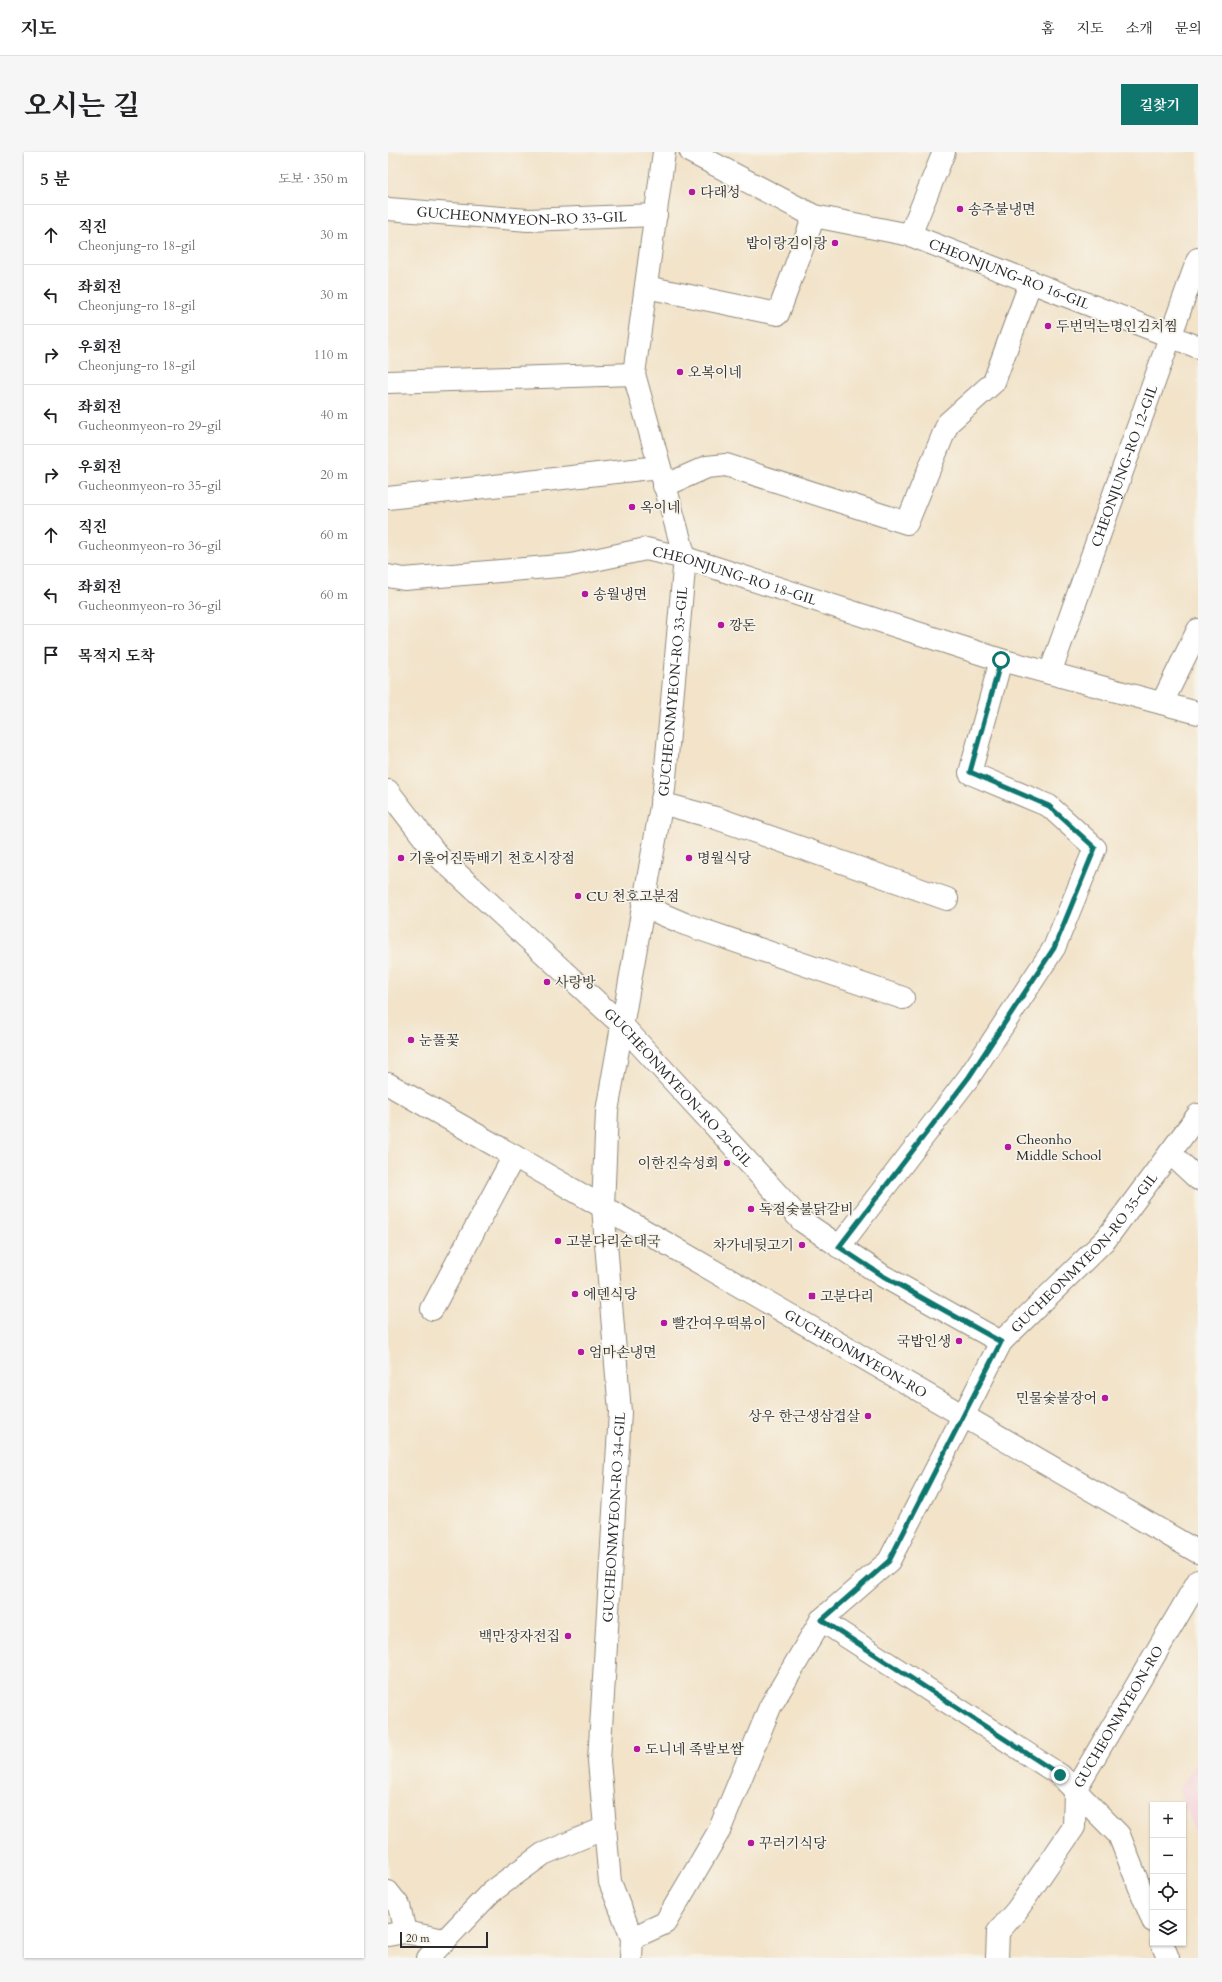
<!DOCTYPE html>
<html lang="ko">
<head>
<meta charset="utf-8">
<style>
	:root { --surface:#fff; --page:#f6f6f6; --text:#202124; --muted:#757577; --line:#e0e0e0; --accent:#0f766e }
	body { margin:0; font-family:Cardo,"Noto Serif KR",serif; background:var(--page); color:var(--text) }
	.controls { position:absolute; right:12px; bottom:12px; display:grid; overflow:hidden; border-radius:0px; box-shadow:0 1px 3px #0004 }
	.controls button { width:36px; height:36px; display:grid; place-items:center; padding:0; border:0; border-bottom:1px solid var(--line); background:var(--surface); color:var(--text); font:20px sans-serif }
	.scale { position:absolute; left:12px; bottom:10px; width:88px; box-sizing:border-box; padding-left:4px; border:2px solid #2b2b2b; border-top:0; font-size:11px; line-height:14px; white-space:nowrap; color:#2b2b2b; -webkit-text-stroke:3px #f7f3e8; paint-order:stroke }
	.stop { position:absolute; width:12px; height:12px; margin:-9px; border:3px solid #0f766e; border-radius:50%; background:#fff }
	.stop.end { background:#0f766e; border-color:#fff; box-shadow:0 1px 4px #0008 }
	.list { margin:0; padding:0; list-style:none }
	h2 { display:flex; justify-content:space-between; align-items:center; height:52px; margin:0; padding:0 16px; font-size:17px }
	h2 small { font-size:13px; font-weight:400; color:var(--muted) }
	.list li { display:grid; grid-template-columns:26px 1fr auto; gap:12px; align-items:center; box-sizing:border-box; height:60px; padding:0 16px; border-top:1px solid var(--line) }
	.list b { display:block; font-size:15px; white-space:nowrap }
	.list p { margin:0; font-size:13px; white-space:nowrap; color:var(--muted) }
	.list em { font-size:13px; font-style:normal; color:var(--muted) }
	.icon { flex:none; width:22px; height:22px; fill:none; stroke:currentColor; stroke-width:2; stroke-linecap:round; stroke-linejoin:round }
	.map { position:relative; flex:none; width:810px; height:1806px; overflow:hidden; border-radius:0px }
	header { display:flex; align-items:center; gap:24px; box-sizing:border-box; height:56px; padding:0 20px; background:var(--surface); border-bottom:1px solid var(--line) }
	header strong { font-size:19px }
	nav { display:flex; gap:22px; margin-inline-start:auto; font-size:14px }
	.intro { display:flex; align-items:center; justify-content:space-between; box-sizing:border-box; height:96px; padding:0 24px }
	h1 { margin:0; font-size:28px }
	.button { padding:10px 18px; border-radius:0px; background:var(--accent); color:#fff; font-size:14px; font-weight:700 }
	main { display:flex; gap:24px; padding:0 24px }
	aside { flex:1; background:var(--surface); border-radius:0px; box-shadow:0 1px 3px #0004 }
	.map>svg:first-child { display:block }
	.built { fill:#f5cfdb }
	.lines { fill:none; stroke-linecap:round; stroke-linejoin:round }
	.street-casing { stroke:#8e877a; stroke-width:24 }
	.secondary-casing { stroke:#8e877a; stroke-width:24 }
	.street { stroke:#fff; stroke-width:22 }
	.secondary { stroke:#fff; stroke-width:22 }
	.route { stroke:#0f766e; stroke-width:5 }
	.poi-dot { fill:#b5179e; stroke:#f7f3e8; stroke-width:1.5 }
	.labels { text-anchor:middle; stroke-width:3.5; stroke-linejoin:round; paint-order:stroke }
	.poi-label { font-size:14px; fill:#2b2b2b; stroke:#f7f3e8; text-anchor:start }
	.street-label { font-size:14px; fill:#2b2b2b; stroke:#f7f3e8 }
</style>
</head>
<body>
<header>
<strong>지도</strong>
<nav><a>홈</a><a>지도</a><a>소개</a><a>문의</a></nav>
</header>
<div class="intro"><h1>오시는 길</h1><a class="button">길찾기</a></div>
<main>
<aside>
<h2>5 분<small>도보 · 350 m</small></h2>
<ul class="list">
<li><svg class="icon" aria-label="ahead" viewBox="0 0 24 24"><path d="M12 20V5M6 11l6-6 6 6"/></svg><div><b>직진</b><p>Cheonjung-ro 18-gil</p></div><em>30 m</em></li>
<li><svg class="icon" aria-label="left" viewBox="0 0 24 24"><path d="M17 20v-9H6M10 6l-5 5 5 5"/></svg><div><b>좌회전</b><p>Cheonjung-ro 18-gil</p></div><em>30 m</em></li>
<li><svg class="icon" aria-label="right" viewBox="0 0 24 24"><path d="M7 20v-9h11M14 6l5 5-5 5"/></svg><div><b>우회전</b><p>Cheonjung-ro 18-gil</p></div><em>110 m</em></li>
<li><svg class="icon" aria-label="left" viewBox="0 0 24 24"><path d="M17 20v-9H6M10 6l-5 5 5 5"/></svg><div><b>좌회전</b><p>Gucheonmyeon-ro 29-gil</p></div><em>40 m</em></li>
<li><svg class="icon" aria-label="right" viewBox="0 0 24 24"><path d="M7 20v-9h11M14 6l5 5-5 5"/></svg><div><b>우회전</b><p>Gucheonmyeon-ro 35-gil</p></div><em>20 m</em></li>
<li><svg class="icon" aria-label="ahead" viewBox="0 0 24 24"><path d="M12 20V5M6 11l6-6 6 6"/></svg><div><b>직진</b><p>Gucheonmyeon-ro 36-gil</p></div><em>60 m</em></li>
<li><svg class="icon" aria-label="left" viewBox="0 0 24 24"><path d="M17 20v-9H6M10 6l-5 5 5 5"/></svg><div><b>좌회전</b><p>Gucheonmyeon-ro 36-gil</p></div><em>60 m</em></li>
<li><svg class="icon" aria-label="arrive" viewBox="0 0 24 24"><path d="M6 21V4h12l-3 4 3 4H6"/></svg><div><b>목적지 도착</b></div></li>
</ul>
</aside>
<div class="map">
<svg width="810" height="1806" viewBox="0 0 810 1806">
	<rect width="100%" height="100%" fill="#f7f3e8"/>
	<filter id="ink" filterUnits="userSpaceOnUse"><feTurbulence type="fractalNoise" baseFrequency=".025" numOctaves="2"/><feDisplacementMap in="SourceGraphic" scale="8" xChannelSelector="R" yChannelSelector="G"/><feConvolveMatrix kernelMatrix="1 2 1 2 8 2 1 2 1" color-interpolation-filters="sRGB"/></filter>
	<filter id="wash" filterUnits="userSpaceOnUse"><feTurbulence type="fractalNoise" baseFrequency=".012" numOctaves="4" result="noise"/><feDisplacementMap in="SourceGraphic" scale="16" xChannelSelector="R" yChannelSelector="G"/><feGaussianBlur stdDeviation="0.9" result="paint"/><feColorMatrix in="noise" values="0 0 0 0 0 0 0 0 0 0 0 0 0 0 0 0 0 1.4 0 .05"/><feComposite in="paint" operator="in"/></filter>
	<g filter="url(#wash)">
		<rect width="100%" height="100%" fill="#f2e3c9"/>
		<path class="built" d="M810,1606v83l-19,-51z"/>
	</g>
	<g filter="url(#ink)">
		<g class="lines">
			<g class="street-casing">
				<g id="street">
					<path id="s1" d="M303,0l123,64 96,19 288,112"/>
					<path id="s2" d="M0,57l140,11 128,-5"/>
					<path d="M522,83l34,-83"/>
					<path d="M258,135l132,27 36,-98"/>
					<path d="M0,230l246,-8"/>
					<path d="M276,334l43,-19 19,-2 181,58 41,-100 46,-41 37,-101"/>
					<path d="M0,346l271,-31"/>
					<path id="s3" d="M0,424l16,3 167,-14 75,-16 39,9 316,102 197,53"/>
					<path id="s4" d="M662,521l148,-414"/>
					<path d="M774,551l36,-73"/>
					<path id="s5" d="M0,639l50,65 184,169 180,196 81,55 118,66"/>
					<path d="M273,651l55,15 231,81"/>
					<path d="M255,754l42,18 218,74"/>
					<path d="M782,1001l28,26"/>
					<path d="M451,1095l130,-170 85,-129 41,-100 -46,-42 -79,-33 31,-113"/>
					<path d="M44,1157l82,-153"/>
					<path d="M433,1468l239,155 59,60 34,86"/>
					<path d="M0,1740l11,14 6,26"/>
					<path d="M0,1783l17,-3 39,8"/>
					<path id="s6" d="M244,1786l33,-15 54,-92 51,-124 51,-87 68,-59 112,-219 105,-103 92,-124"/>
					<path d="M774,1791l6,15"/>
					<path d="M40,1806l63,-66 52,-38 62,-26"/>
					<path id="s7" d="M243,1806l1,-20 -22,-56 -11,-121 21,-349 -17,-205 4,-96 57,-322 21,-231 -51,-184 30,-222"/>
					<path id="s8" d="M609,1806l1,-26 19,-22 57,-83 1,-37 123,-209"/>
				</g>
			</g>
			<g class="secondary-casing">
				<g id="secondary">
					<path id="s9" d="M0,932l257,147 553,321"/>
				</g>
			</g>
			<use href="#street" class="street"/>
			<use href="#secondary" class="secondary"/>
		</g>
	</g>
	<g class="lines" filter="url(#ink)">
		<path class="route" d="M613,508l-31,112 79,34 46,42 -41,100 -85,129 -130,170 44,29 118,66 -112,219 -67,59 238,155"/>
	</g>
	<g class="poi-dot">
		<circle cx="304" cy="40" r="4"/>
		<circle cx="572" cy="57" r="4"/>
		<circle cx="447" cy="91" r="4"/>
		<circle cx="660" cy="174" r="4"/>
		<circle cx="292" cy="220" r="4"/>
		<circle cx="244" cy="355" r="4"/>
		<circle cx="197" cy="442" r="4"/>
		<circle cx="333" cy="473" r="4"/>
		<circle cx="13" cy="706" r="4"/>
		<circle cx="301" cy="706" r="4"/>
		<circle cx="190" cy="744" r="4"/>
		<circle cx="159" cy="830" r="4"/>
		<circle cx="23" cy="888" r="4"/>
		<circle cx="620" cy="995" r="4"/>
		<circle cx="339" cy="1011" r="4"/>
		<circle cx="363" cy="1057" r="4"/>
		<circle cx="170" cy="1089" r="4"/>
		<circle cx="414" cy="1093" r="4"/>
		<circle cx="187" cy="1142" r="4"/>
		<rect x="420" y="1140" width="8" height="8" rx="2"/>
		<circle cx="276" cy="1171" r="4"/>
		<circle cx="571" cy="1189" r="4"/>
		<circle cx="193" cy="1200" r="4"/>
		<circle cx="717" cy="1246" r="4"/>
		<circle cx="480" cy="1264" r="4"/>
		<circle cx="180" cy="1484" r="4"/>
		<circle cx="249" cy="1597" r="4"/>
		<circle cx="363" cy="1691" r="4"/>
	</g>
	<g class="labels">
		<g class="poi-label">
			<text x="312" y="45">다래성</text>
			<text x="580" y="62">송주불냉면</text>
			<text x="439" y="96" text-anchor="end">밥이랑김이랑</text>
			<text x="668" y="179">두번먹는명인김치찜</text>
			<text x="300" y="225">오복이네</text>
			<text x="252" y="360">옥이네</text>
			<text x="205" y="447">송월냉면</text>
			<text x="341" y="478">깡돈</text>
			<text x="21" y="711">기울어진뚝배기 천호시장점</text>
			<text x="309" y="711">명월식당</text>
			<text x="198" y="749">CU 천호고분점</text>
			<text x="167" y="835">사랑방</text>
			<text x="31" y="893">눈풀꽃</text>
			<text x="628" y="992">Cheonho<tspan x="628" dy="16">Middle School</tspan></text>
			<text x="331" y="1016" text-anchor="end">이한진숙성회</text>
			<text x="371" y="1062">독점숯불닭갈비</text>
			<text x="178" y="1094">고분다리순대국</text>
			<text x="406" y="1098" text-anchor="end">차가네뒷고기</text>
			<text x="195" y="1147">에덴식당</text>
			<text x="432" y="1149">고분다리</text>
			<text x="284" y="1176">빨간여우떡볶이</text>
			<text x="563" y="1194" text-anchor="end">국밥인생</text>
			<text x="201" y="1205">엄마손냉면</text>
			<text x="709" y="1251" text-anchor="end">민물숯불장어</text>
			<text x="472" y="1269" text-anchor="end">상우 한근생삼겹살</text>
			<text x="172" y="1489" text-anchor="end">백만장자전집</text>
			<text x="257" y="1602">도니네 족발보쌈</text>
			<text x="371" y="1696">꾸러기식당</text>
		</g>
		<g class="street-label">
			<text dy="5" stroke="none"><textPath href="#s2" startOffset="134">GUCHEONMYEON-RO 33-GIL</textPath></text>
			<text dy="5" stroke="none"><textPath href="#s1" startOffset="343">CHEONJUNG-RO 16-GIL</textPath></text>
			<text dy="5" stroke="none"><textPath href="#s4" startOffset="220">CHEONJUNG-RO 12-GIL</textPath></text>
			<text dy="5" stroke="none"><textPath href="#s3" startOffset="353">CHEONJUNG-RO 18-GIL</textPath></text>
			<text dy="5" stroke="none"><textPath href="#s7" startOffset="1278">GUCHEONMYEON-RO 33-GIL</textPath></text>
			<text dy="5" stroke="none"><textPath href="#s5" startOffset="416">GUCHEONMYEON-RO 29-GIL</textPath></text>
			<text dy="5" stroke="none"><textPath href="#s6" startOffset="836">GUCHEONMYEON-RO 35-GIL</textPath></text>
			<text dy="5" stroke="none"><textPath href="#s9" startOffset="540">GUCHEONMYEON-RO</textPath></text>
			<text dy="5" stroke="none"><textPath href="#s7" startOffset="446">GUCHEONMYEON-RO 34-GIL</textPath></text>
			<text dy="5" stroke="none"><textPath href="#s8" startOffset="278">GUCHEONMYEON-RO</textPath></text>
		</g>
	</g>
</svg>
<div class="controls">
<button>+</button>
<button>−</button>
<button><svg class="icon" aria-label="locate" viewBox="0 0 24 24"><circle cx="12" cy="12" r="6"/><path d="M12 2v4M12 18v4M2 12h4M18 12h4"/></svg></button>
<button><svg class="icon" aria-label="layers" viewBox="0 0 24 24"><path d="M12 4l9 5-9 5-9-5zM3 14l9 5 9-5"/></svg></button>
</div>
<div class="scale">20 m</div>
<div class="stop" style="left:613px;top:508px"></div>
<div class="stop end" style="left:672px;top:1623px"></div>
</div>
</main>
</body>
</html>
